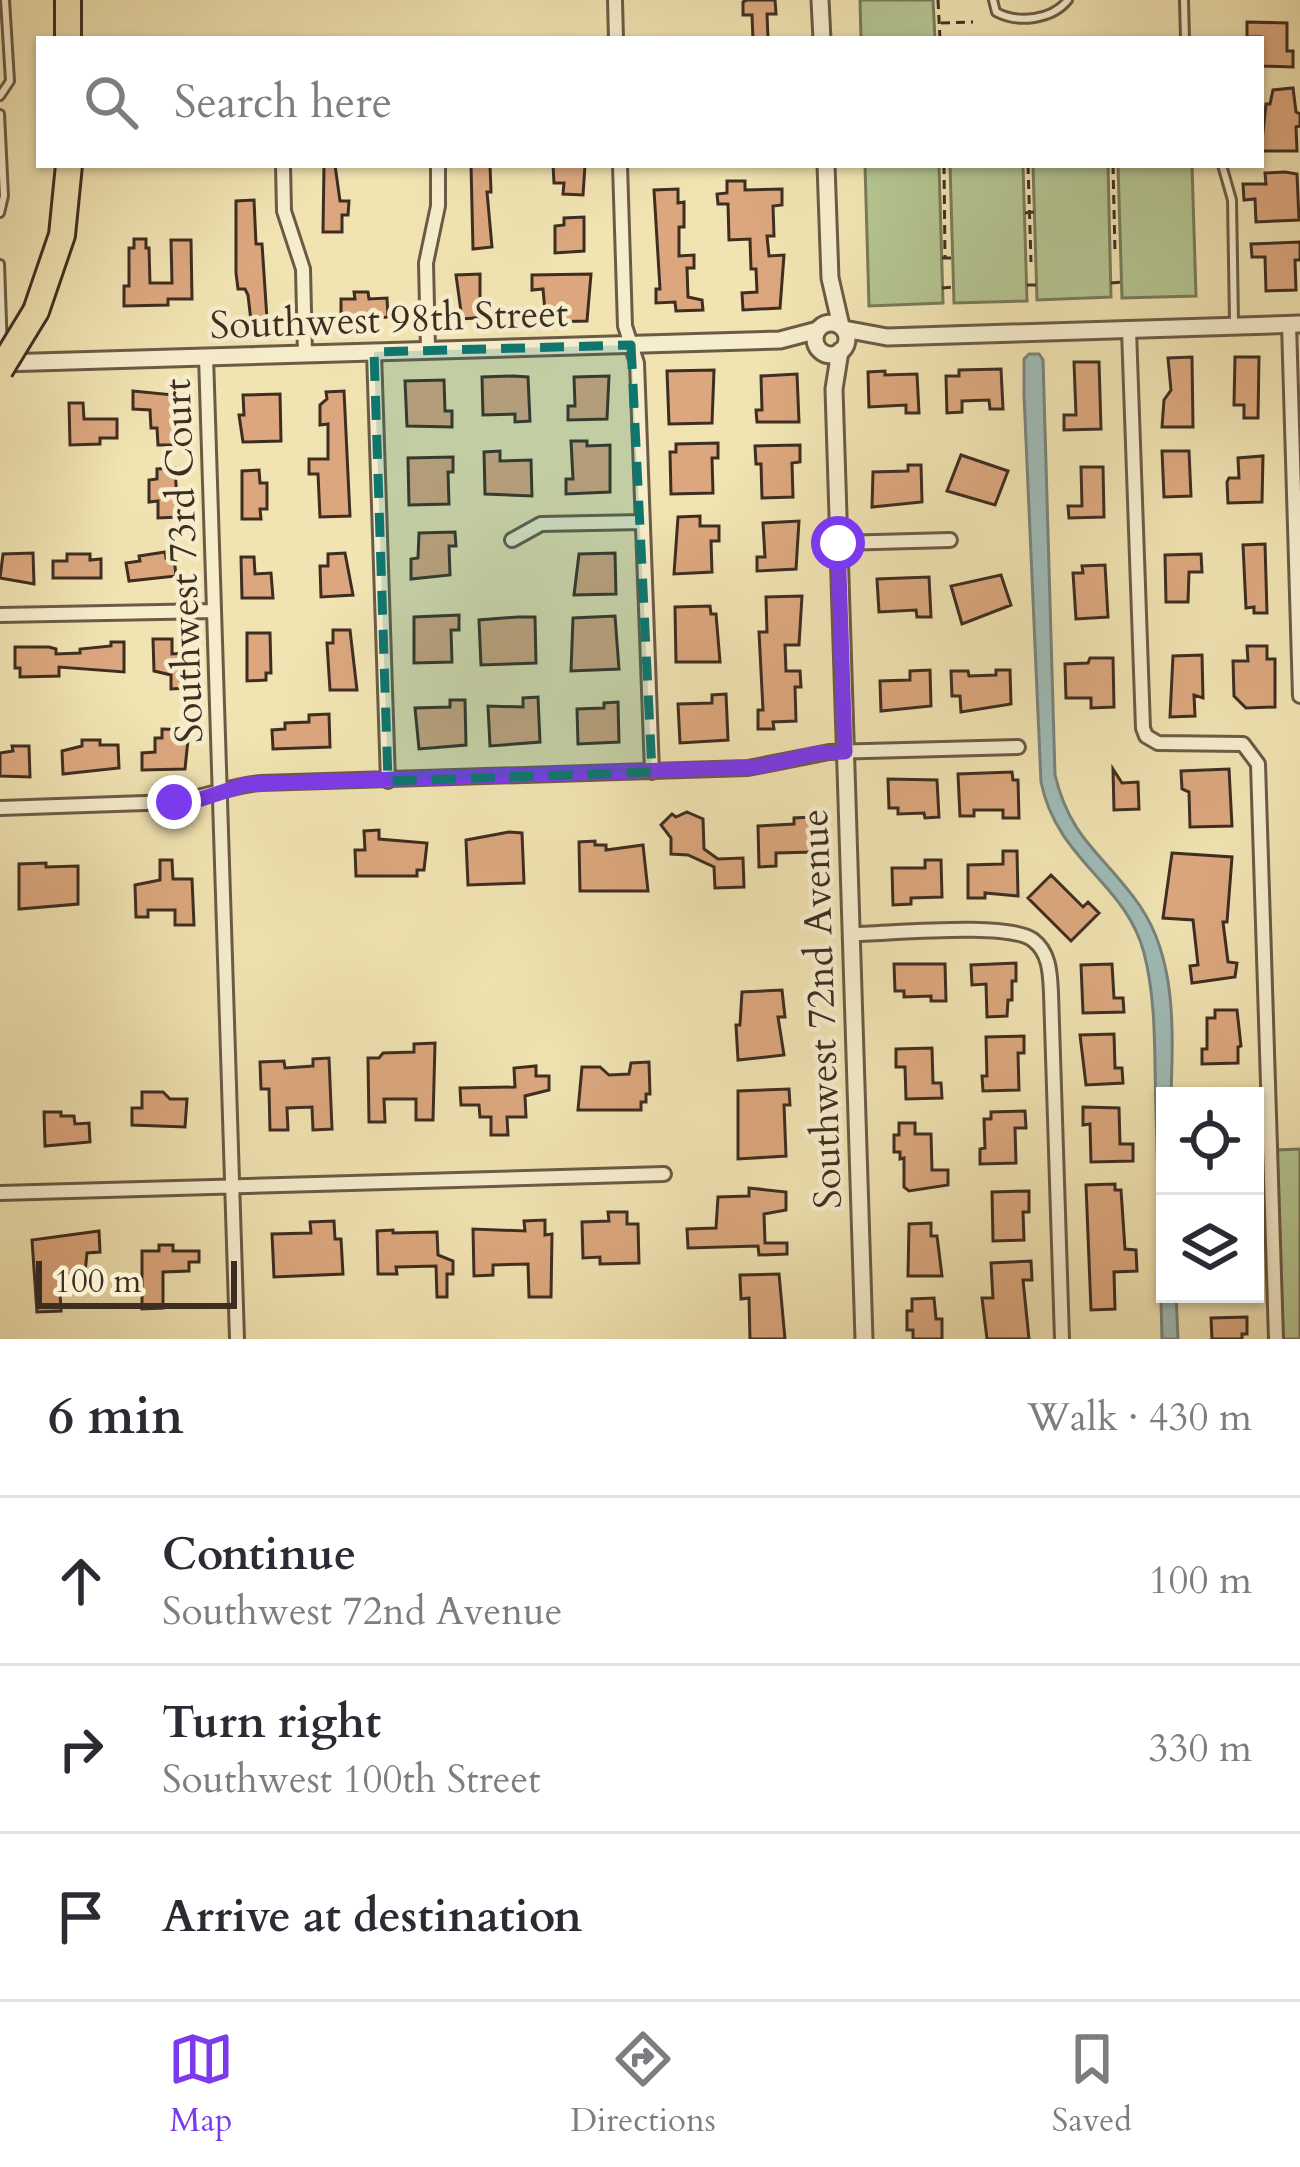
<!DOCTYPE html>
<html lang="en">
<head>
<meta charset="utf-8">
<style>
	:root { --surface:#fff; --page:#f2f2f3; --text:#2b2b33; --muted:#7c7c81; --line:#e1e1e2; --accent:#7c3aed }
	body { margin:0; font-family:Cardo,serif; background:var(--page); color:var(--text) }
	.controls { position:absolute; right:36px; bottom:36px; display:grid; overflow:hidden; border-radius:0px; box-shadow:0 3px 9px #0004 }
	.controls button { width:108px; height:108px; display:grid; place-items:center; padding:0; border:0; border-bottom:3px solid var(--line); background:var(--surface); color:var(--text); font:60px sans-serif }
	.scale { position:absolute; left:36px; bottom:30px; width:201px; box-sizing:border-box; padding-left:12px; border:6px solid #3e2e21; border-top:0; font-size:33px; line-height:42px; white-space:nowrap; color:#3e2e21; -webkit-text-stroke:9px #f6edcd; paint-order:stroke }
	.stop { position:absolute; width:36px; height:36px; margin:-27px; border:9px solid #7c3aed; border-radius:50%; background:#fff }
	.stop.end { background:#7c3aed; border-color:#fff; box-shadow:0 3px 12px #0008 }
	.list { margin:0; padding:0; list-style:none }
	h2 { display:flex; justify-content:space-between; align-items:center; height:156px; margin:0; padding:0 48px; font-size:51px }
	h2 small { font-size:39px; font-weight:400; color:var(--muted) }
	.list li { display:grid; grid-template-columns:78px 1fr auto; gap:36px; align-items:center; box-sizing:border-box; height:168px; padding:0 48px; border-top:3px solid var(--line) }
	.list b { display:block; font-size:45px; white-space:nowrap }
	.list p { margin:0; font-size:39px; white-space:nowrap; color:var(--muted) }
	.list em { font-size:39px; font-style:normal; color:var(--muted) }
	.icon { flex:none; width:66px; height:66px; fill:none; stroke:currentColor; stroke-width:2; stroke-linecap:round; stroke-linejoin:round }
	.map { position:relative; flex:none; width:1300px; height:1339px; overflow:hidden }
	.search { position:absolute; background:var(--surface); box-shadow:0 3px 9px #0004; left:36px; right:36px; top:36px; height:132px; display:flex; align-items:center; gap:30px; box-sizing:border-box; padding:0 42px; border-radius:0px; color:var(--muted); font-size:45px }
	.sheet { height:660px; background:var(--surface) }
	nav { display:flex; justify-content:space-around; align-items:center; box-sizing:border-box; height:168px; border-top:3px solid var(--line); background:var(--surface); font-size:33px; color:var(--muted) }
	nav a { display:grid; justify-items:center; gap:6px }
	nav .on { color:var(--accent) }
	.map>svg:first-child { display:block }
	.green { fill:#b4c591; stroke:#797a59; stroke-width:3 }
	.water { fill:#9fbbb7; stroke:#78837b; stroke-width:3 }
	.building { fill:#dca77e; stroke:#3e2e21; stroke-width:3 }
	.lines { fill:none; stroke-linecap:round; stroke-linejoin:round }
	.service-casing { stroke:#6b5b45; stroke-width:12 }
	.minor-casing { stroke:#6b5b45; stroke-width:18 }
	.tertiary-casing { stroke:#6b5b45; stroke-width:21 }
	.motorway-casing { stroke:#3e2e21; stroke-width:30 }
	.path { stroke:#3e2e21; stroke-width:3; stroke-dasharray:9 6; stroke-linecap:butt }
	.service { stroke:#f6edcd; stroke-width:6 }
	.minor { stroke:#f6edcd; stroke-width:12 }
	.tertiary { stroke:#f6edcd; stroke-width:15 }
	.motorway { stroke:#f1e3b2; stroke-width:24 }
	.motorway-bridge-casing { stroke:#3e2e21; stroke-width:30; stroke-linecap:butt }
	.motorway-bridge { stroke:#f1e3b2; stroke-width:24 }
	.route { stroke:#7c3aed; stroke-width:15 }
	.marked { fill:#0f766e; fill-opacity:0.2; stroke:#0f766e; stroke-width:9; stroke-dasharray:24 15; stroke-linejoin:round }
	.labels { text-anchor:middle; stroke-width:9; stroke-linejoin:round; paint-order:stroke }
	.street-label { font-size:39px; fill:#3e2e21; stroke:#f6edcd }
</style>
</head>
<body>
<div class="map">
<svg width="1300" height="1339" viewBox="0 0 1300 1339">
	<rect width="100%" height="100%" fill="#f1e3b2"/>
	<filter id="stains"><feTurbulence type="fractalNoise" baseFrequency=".00167" numOctaves="4"/><feColorMatrix values="0 0 0 0 .2 0 0 0 0 .09 0 0 0 0 .02 0 0 0 .5 -.17"/></filter>
	<radialGradient id="worn" r=".72"><stop offset=".6" stop-color="#630" stop-opacity="0"/><stop offset="1" stop-color="#630" stop-opacity=".3"/></radialGradient>
	<path class="green" d="M860,0h73l2,39h-74z
		M865,165h74l4,138 -74,3z
		M950,165h73l4,136 -73,2z
		M1033,165h75l3,132 -74,3z
		M1118,165h74l4,131 -74,2z
		M1300,1149v190h-17l-6,-189z"/>
	<path class="water" d="M1029,354h10l4,6 12,415c16,66 49,79 85,131 37,54 33,127 31,190h-6v198h11l2,45h-16c-2,-77 -4,-153 -6,-230 -2,-52 1,-106 -12,-156 -18,-70 -87,-92 -103,-171l-17,-387v-36z"/>
	<path class="building" d="M747,0h28l1,14h-9l1,25h-15l-1,-24h-9v-13z
		M1247,22l40,1v28h6v16l-32,-1v-29h-14z
		M1293,88l3,24 4,2v12l-4,1 1,24h-36l5,-47h4l3,-14z
		M324,165h11l5,36h9l-1,14h-6v17h-19z
		M471,165h19l1,27h-4l5,55 -19,2z
		M553,165h32l-2,30 -20,-1 1,-11h-10z
		M1285,172l12,2 2,46 -43,2 -1,-23 -11,1 -1,-16h23l-1,-11z
		M727,181h18v9l37,-1v16l-9,1 1,30h-7l2,20 15,-1 -4,53 -37,2 -1,-17 15,-1 -1,-23h-5l-1,-30 -21,1 -1,-36h-10l-1,-10 10,-1z
		M678,189v14l6,-1v25h-5v29l15,-1v13h-7l1,29 14,3 1,10 -27,1 -1,-9 -19,1v-14h4l-6,-99z
		M254,200l2,44h6l5,75 -16,2 -3,-26 -3,-6h-7l-2,-16v-72z
		M584,217v34l-29,2v-27l9,-1v-7z
		M134,239h12v9h3l1,35h22l-1,-43h20l1,59h-24v6l-44,1v-20h5v-38h5z
		M1300,242v18h-5l1,30 -30,1 -1,-34h-13l-1,-13z
		M480,274v30l7,-1v14l-25,2 -6,-44z
		M591,274l-4,47 -41,1 -3,-33 -11,1v-15z
		M354,292h14l1,7 18,-1 1,19 -47,5v-23h14z
		M1192,357l1,70h-31l2,-27 7,-10 -3,-32z
		M1235,357h24l-1,61h-14v-13h-10z
		M1074,362h25l2,67 -37,1v-15h12z
		M1001,369l2,40h-13l-1,-9 -27,1v11l-15,1 -1,-37h13v-6z
		M714,370l-2,53 -43,1 -2,-53z
		M885,371v4l32,-1 2,39h-13v-8l-37,2 -1,-35z
		M797,374l2,48h-42l-1,-12h6l-1,-34z
		M513,376l15,1 2,44 -15,1v-8l-32,1 -1,-38z
		M609,376l-2,43 -39,1v-14h7l-1,-29z
		M444,380l1,31h7v16l-45,-1 -2,-45z
		M133,391l41,4 3,50h-19l-1,-17h-6l-1,-18 -17,-1z
		M344,391l6,125 -30,1 -2,-43h-9v-15h19v-35l-8,1v-20l7,-6 -1,-7z
		M280,394l1,47 -38,1 -4,-27h5l-1,-20z
		M69,403h14l1,16h33v19h-17v6l-30,1z
		M571,441h16v5l23,-1v47l-44,2v-15h7z
		M718,443v15h-6l1,35 -42,1 -1,-42h6v-8z
		M800,445v17l-8,1 1,34 -31,1 -1,-34h-5l-1,-18z
		M500,451v10l31,-1 1,36 -47,-2 -1,-42z
		M1162,451h27l2,45 -27,1z
		M961,455l47,16 -13,34 -48,-14z
		M1263,456l-1,46 -34,1 -1,-21 2,-4h10l-1,-20z
		M453,457v15h-5l1,32 -40,1 -1,-47z
		M908,465h13l1,37 -50,5 1,-35 35,-1z
		M1081,467h22l1,50 -35,1 -1,-12h14z
		M175,468l3,49 -20,1v-17l-9,1v-22l8,-1v-10z
		M259,470l1,13h7v26h-7l1,10h-19v-48z
		M700,516v10h19v15h-8l1,31 -38,2 4,-57z
		M799,521l-3,48 -39,2v-14h8l-2,-34z
		M455,532l1,14h-7l1,29 -39,4v-20l7,-1 1,-25z
		M1265,544l2,69h-13v-6l-8,1 -3,-63z
		M165,552l1,6 8,-1 2,19 -47,5 -3,-18 14,-2 -1,-5z
		M33,553l1,31 -34,-6 3,-24z
		M345,553l8,42 -32,2 -1,-31h8v-12z
		M615,553l1,41 -42,1 5,-41z
		M67,554h23v6l11,-1v19h-48v-17h14z
		M1201,554l1,18h-13l-1,30h-22l-1,-47z
		M241,557h13l1,17 16,-1 2,25h-31z
		M1105,565l3,52 -32,2 -3,-46h10l-1,-7z
		M1001,575l10,30 -49,19 -11,-38z
		M929,577l2,40h-14l-1,-7 -37,2 -2,-33z
		M802,596l-3,49h-14l1,26h14l1,16h-6l1,34 -23,1 1,7h-16v-19h5l-4,-78h8l-1,-35z
		M710,606l1,8h5l4,48h-44l-1,-55z
		M459,615v15h-8l1,32 -38,1v-46z
		M615,616l4,53 -48,2 2,-53z
		M518,617h17l1,46 -55,2 -2,-45z
		M333,630h17l7,60h-27l-3,-47h6z
		M247,633h23l1,40h-5v7l-19,1z
		M153,639h19v15l15,-1 1,35 -17,1v-14l-17,-4z
		M111,642h13v30l-65,-5v9l-39,1v-9h-5v-21h34l7,2v5l24,-1v-4l31,-3z
		M1247,646h20v13h8v48l-29,1 -12,-12 -1,-35h15z
		M1202,655l1,43 -9,-3 1,21 -25,1 3,-61z
		M1090,658h23l1,49 -23,1v-10h-25l-1,-34 23,-1z
		M930,670l1,36 -50,5 -1,-30 30,-1v-9z
		M996,670h14l1,34 -50,8 -1,-16h-8l-1,-25h17l1,5 27,-1z
		M726,694l2,46 -48,3 -2,-39 34,-1v-8z
		M538,697l2,45 -50,4 -2,-40 35,1v-9z
		M450,700h15l1,45 -47,4 -4,-41 35,-1z
		M618,702l1,40 -41,2 -1,-35 27,-1v-5z
		M329,714l1,33 -57,2 -1,-19 13,-1v-6l24,-1v-7z
		M162,729l27,1 -4,39 -43,1v-17l13,-1v-14h7z
		M82,740h18v5h18l1,23 -56,6 -1,-23 20,-5z
		M12,746h17l1,31 -30,-1v-23l13,-2z
		M1113,769l9,14 16,-1 1,27 -25,1z
		M1229,769l3,57 -42,1 -1,-35 -7,-3 -1,-18z
		M1012,772l1,8h5l1,38h-16v-8h-29v6h-14l-2,-42z
		M888,779l49,1 2,37 -14,1 -1,-5 -26,1v-6h-9z
		M687,812l16,7 1,30 14,10 25,-1 1,29 -29,1 -1,-21 -26,-12 -17,-1v-16l-10,-13 11,-11 4,3z
		M812,817l1,35 -37,1v13l-17,1 -1,-41 36,-2v-6z
		M379,830v9l48,4 -3,27h-7v6h-61l-1,-26h10l-1,-19z
		M509,832l13,1 2,50 -56,2 -2,-45z
		M595,841v4h11v5l37,-5 5,46h-68l-1,-49z
		M1003,851h14l1,45 -33,-3v5h-17v-33l35,-1z
		M1172,853l60,4 -5,65h-4l5,40 9,1 -2,14 -43,6 -2,-17 8,-1 -5,-45 -30,-2z
		M160,860h12l1,19h19l2,46h-19v-15h-27v7h-12l-1,-32 25,-5z
		M925,860h16l1,37 -31,1v6l-18,1 -1,-37h33z
		M46,863v4l32,-1v38l-59,5v-45z
		M1051,875l32,32 5,-5 11,11 -28,28 -43,-43z
		M1016,963v18h-4v19h-4l-1,16 -20,1 -1,-33 -14,1 -1,-20z
		M894,964h51l1,37h-15v-5l-27,1v-6h-9z
		M1112,964l2,34h9l1,14 -41,1 -2,-48z
		M782,990l3,27h-7l6,38 -46,5 -2,-35h4l2,-33z
		M1215,1010h22l4,36 -3,1v16l-36,1v-15h5v-31h8z
		M1114,1034l1,34h7l1,15 -37,2 -6,-50z
		M1024,1036v17h-6l1,37 -36,1 -1,-15h5l-1,-39z
		M435,1043l-2,77h-17v-21h-32l1,23h-16l-1,-64h11l4,-5 31,-1v-8z
		M932,1048l1,35h8l1,15 -36,1 -1,-32h-9v-18z
		M329,1058l3,71 -19,1 -1,-23 -25,1 1,22h-18l-1,-41h-8l-1,-27 24,-1 1,7 28,-2v-7z
		M649,1062l1,32h-4v8h-5v8h-63l4,-43h18l9,8 20,-1 2,-11z
		M536,1066v10h13v14l-24,6 1,21h-19l1,18h-17v-18h-11l-1,-12h-18l-1,-17 55,-1 -1,-19z
		M789,1089l1,16h-6l2,51 -48,3v-68z
		M142,1092h21l7,7h17l-2,28 -53,-2v-17h10z
		M1083,1107l36,1 1,36h13v17l-42,1 -1,-38 -7,1z
		M1025,1111l1,17h-11l1,35 -36,1v-15l5,-1 -1,-29h7v-7z
		M44,1112h17v4h13l1,8 14,-1 1,19 -45,4z
		M899,1123h16v11h16l1,36h16v15l-39,6 -5,-4v-29l-4,1v-7h-6v-17h5z
		M1115,1184v6h6l4,59 11,1 1,21 -23,1 1,37 -24,1 -5,-125z
		M749,1188l37,4v18l-22,4 1,29h22v11l-28,1 -1,-9 -70,2 -1,-19 29,-1 2,-31 31,-1z
		M1029,1191v21h-6l1,28 -31,1 -1,-49z
		M608,1212h19v12h11l1,39 -39,1v-7l-17,1 -1,-36 27,-1z
		M545,1220v15l7,-1 -1,63h-22l-1,-33 -35,1v10l-19,1 -1,-47 52,2 -1,-10z
		M334,1221l1,18h6l2,35 -69,3 -2,-43 39,-1 -1,-11z
		M931,1223v13h6l5,40h-34l1,-52z
		M393,1230v3l44,-1 1,23 15,6v13h-6v23h-10l-1,-31 -40,1 1,7h-19l-1,-43z
		M99,1231l1,21 -13,1 -2,20 -18,1v18h-7l1,19 -24,1 -5,-72z
		M159,1245h14v6h26v11h-10v9l-26,1v36l-21,1v-58h17z
		M1031,1261l1,19h-9l6,59h-42l-5,-41h11l-2,-35z
		M779,1274l6,65h-35l-1,-41 -8,1 -1,-24z
		M934,1298l2,21h6v20h-29v-9h-6v-19h5v-12z
		M1247,1317v17h-5v5h-30l-1,-21z"/>
	<g class="lines">
		<g class="service-casing">
			<path id="service" d="M993,0l3,12c22,12 56,8 72,-12
				M1184,0l1,39
				M0,96l10,-15 -5,-81
				M0,114l4,82 -4,17
				M1222,165l10,35 2,121
				M0,264l3,87"/>
		</g>
		<g class="minor-casing">
			<path id="minor" d="M615,0l1,39
				M283,165l1,46 19,58 2,85
				M620,165l5,161 12,37 15,409
				M1289,324l11,372
				M1129,330l14,398 3,8 12,7 85,1 15,20 18,575
				M428,350l-2,-87 12,-57v-41
				M374,352l14,429
				M206,356l31,983
				M512,540l29,-16 102,-2
				M839,543l111,-3
				M0,615l213,-4
				M0,808l174,-6c30,-4 57,-17 87,-19l487,-15 81,-16 189,-5
				M851,934c36,0 157,-13 182,6 17,13 17,34 18,53l11,346
				M0,1193l664,-19"/>
		</g>
		<g class="tertiary-casing">
			<path id="tertiary" d="M820,0l2,39
				M826,165l4,113 11,48
				M815 339a16 16 0 1 1 32 0a16 16 0 1 1-32 0Z
				M844,329l43,8 413,-13
				M840,351l-6,38 30,950
				M3,363l777,-23 38,-10"/>
		</g>
		<g class="motorway-casing">
			<path id="motorway" d="M68,0v39
				M36,311l26,-76 7,-70"/>
		</g>
		<path class="path" d="M938,0l2,39
			M941,23l32,-1
			M944,165l1,93
			M1028,165l3,97
			M1113,165l2,88
			M1025,213l10,-1
			M942,258h10
			M1111,283l11,-1
			M1027,285h10
			M942,288l11,-1"/>
		<use href="#service" class="service"/>
		<use href="#minor" class="minor"/>
		<use href="#tertiary" class="tertiary"/>
		<use href="#motorway" class="motorway"/>
		<g class="motorway-bridge-casing">
			<path id="motorway-bridge" d="M0,370l36,-59"/>
		</g>
		<use href="#motorway-bridge" class="motorway-bridge"/>
	</g>
	<g class="lines">
		<path class="route" d="M174,802l27,-3 46,-15 510,-17 61,-14 27,-1 -7,-209"/>
	</g>
	<path class="marked" d="M631,345l21,427 -264,9 -14,-429z"/>
	<g class="labels">
		<g class="street-label">
			<text transform="translate(389 318) rotate(-2)" y="14">Southwest 98th Street</text>
			<text transform="translate(182 561) rotate(-92)" y="14">Southwest 73rd Court</text>
			<text transform="translate(820 1009) rotate(-92)" y="14">Southwest 72nd Avenue</text>
		</g>
	</g>
	<rect width="100%" height="100%" filter="url(#stains)"/>
	<rect width="100%" height="100%" fill="url(#worn)"/>
</svg>
<div class="controls">
<button><svg class="icon" aria-label="locate" viewBox="0 0 24 24"><circle cx="12" cy="12" r="6"/><path d="M12 2v4M12 18v4M2 12h4M18 12h4"/></svg></button>
<button><svg class="icon" aria-label="layers" viewBox="0 0 24 24"><path d="M12 4l9 5-9 5-9-5zM3 14l9 5 9-5"/></svg></button>
</div>
<div class="scale">100 m</div>
<div class="stop" style="left:838px;top:543px"></div>
<div class="stop end" style="left:174px;top:802px"></div>
<div class="search"><svg class="icon" aria-label="search" viewBox="0 0 24 24"><circle cx="10" cy="10" r="6"/><path d="M15 15l6 6"/></svg>Search here</div>
</div>
<section class="sheet">
<h2>6 min<small>Walk · 430 m</small></h2>
<ul class="list">
<li><svg class="icon" aria-label="ahead" viewBox="0 0 24 24"><path d="M12 20V5M6 11l6-6 6 6"/></svg><div><b>Continue</b><p>Southwest 72nd Avenue</p></div><em>100 m</em></li>
<li><svg class="icon" aria-label="right" viewBox="0 0 24 24"><path d="M7 20v-9h11M14 6l5 5-5 5"/></svg><div><b>Turn right</b><p>Southwest 100th Street</p></div><em>330 m</em></li>
<li><svg class="icon" aria-label="arrive" viewBox="0 0 24 24"><path d="M6 21V4h12l-3 4 3 4H6"/></svg><div><b>Arrive at destination</b></div></li>
</ul>
</section>
<nav>
<a class="on"><svg class="icon" aria-label="map" viewBox="0 0 24 24"><path d="M3 6l6-2 6 2 6-2v14l-6 2-6-2-6 2zM9 4v14M15 6v14"/></svg>Map</a>
<a><svg class="icon" aria-label="directions" viewBox="0 0 24 24"><path d="M12 3l9 9-9 9-9-9zM9 14v-3h6M13 9l2 2-2 2"/></svg>Directions</a>
<a><svg class="icon" aria-label="saved" viewBox="0 0 24 24"><path d="M7 4h10v16l-5-4-5 4z"/></svg>Saved</a>
</nav>
</body>
</html>
